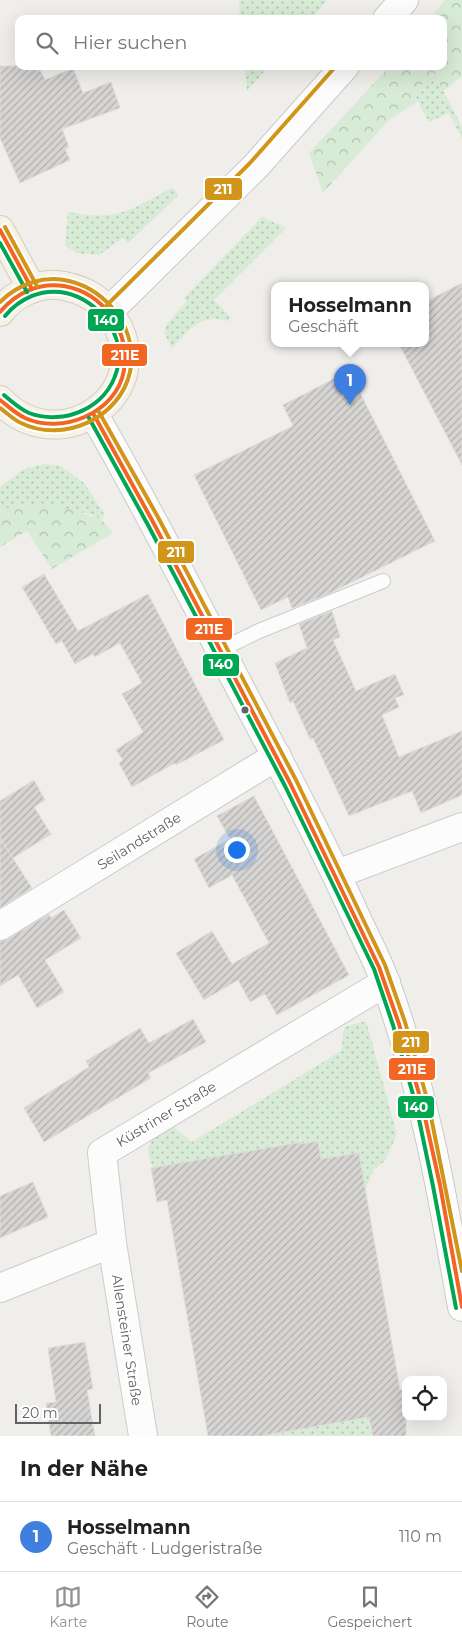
<!DOCTYPE html>
<html lang="de">
<head>
<meta charset="utf-8">
<style>
	:root { --surface:#fff; --page:#f2f2f2; --text:#222; --muted:#767676; --line:#e0e0e0; --accent:#919496 }
	body { margin:0; font-family:Montserrat,sans-serif; background:var(--page); color:var(--text) }
	.controls { position:absolute; right:15px; bottom:15px; display:grid; overflow:hidden; border-radius:10px; box-shadow:0 5px 20px #0002 }
	.controls button { width:45px; height:45px; display:grid; place-items:center; padding:0; border:0; border-bottom:1px solid var(--line); background:var(--surface); color:var(--text); font:25px sans-serif }
	.scale { position:absolute; left:15px; bottom:12px; width:86px; box-sizing:border-box; padding-left:5px; border:2px solid #5f6368; border-top:0; font-size:14px; line-height:18px; white-space:nowrap; color:#5f6368; -webkit-text-stroke:4px #fff; paint-order:stroke }
	.you { position:absolute; left:236px; top:849px; width:18px; height:18px; margin:-12px; border:4px solid #fff; border-radius:50%; background:#1a73e8; box-shadow:0 0 0 8px #1a73e833 }
	.badge { display:grid; place-items:center; width:32px; height:32px; border-radius:50%; background:var(--accent); color:#fff; font-size:16px; font-weight:700 }
	.pin { position:absolute; translate:-50% -41px; filter:drop-shadow(0 1px 2px #0008) }
	.pin::after { content:''; position:absolute; top:26px; width:18px; height:15px; background:inherit; clip-path:polygon(0 0,100% 0,50% 100%) }
	.popup { position:absolute; left:271px; top:282px; width:158px; height:65px; box-sizing:border-box; display:grid; place-content:center; border-radius:10px; background:var(--surface); filter:drop-shadow(0 1px 4px #0005); font-size:16px; white-space:nowrap; color:var(--muted) }
	.popup b { font-size:19px; color:var(--text) }
	.popup::after { content:''; position:absolute; left:50%; top:100%; margin-left:-10px; border:10px solid transparent; border-top-color:var(--surface) }
	.list { margin:0; padding:0; list-style:none }
	h2 { display:flex; justify-content:space-between; align-items:center; height:65px; margin:0; padding:0 20px; font-size:21px }
	h2 small { font-size:16px; font-weight:400; color:var(--muted) }
	.list li { display:grid; grid-template-columns:32px 1fr auto; gap:15px; align-items:center; box-sizing:border-box; height:70px; padding:0 20px; border-top:1px solid var(--line) }
	.list b { display:block; font-size:19px; white-space:nowrap }
	.list p { margin:0; font-size:16px; white-space:nowrap; color:var(--muted) }
	.list em { font-size:16px; font-style:normal; color:var(--muted) }
	.icon { flex:none; width:28px; height:28px; fill:none; stroke:currentColor; stroke-width:2; stroke-linecap:round; stroke-linejoin:round }
	.map { position:relative; flex:none; width:462px; height:1436px; overflow:hidden }
	.search { position:absolute; background:var(--surface); box-shadow:0 5px 20px #0002; left:15px; right:15px; top:15px; height:55px; display:flex; align-items:center; gap:12px; box-sizing:border-box; padding:0 18px; border-radius:10px; color:var(--muted); font-size:19px }
	.sheet { height:135px; background:var(--surface) }
	nav { display:flex; justify-content:space-around; align-items:center; box-sizing:border-box; height:70px; border-top:1px solid var(--line); background:var(--surface); font-size:14px; color:var(--muted) }
	nav a { display:grid; justify-items:center; gap:2px }
	nav .on { color:var(--accent) }
	.map>svg:first-child { display:block }
	.grass { fill:url(#grass-dots) }
	.forest { fill:url(#forest-crowns) }
	.building { fill:url(#building-hatch); stroke:#deddd9 }
	.lines { fill:none; stroke-linecap:round; stroke-linejoin:round }
	.lane-casing { stroke:#cbcccc; stroke-width:16 }
	.street-casing { stroke:#cbcccc; stroke-width:30 }
	.secondary-casing { stroke:#cacacb; stroke-width:30 }
	.primary-casing { stroke:#d7ceb8; stroke-width:30 }
	.lane { stroke:#fdfcfc; stroke-width:14 }
	.street { stroke:#fdfcfc; stroke-width:28 }
	.secondary { stroke:#fdfcfc; stroke-width:28 }
	.primary { stroke:#f4f2e9; stroke-width:28 }
	.bus-1-casing { stroke:#fff; stroke-width:8 }
	.bus-2-casing { stroke:#fff; stroke-width:8 }
	.bus-3-casing { stroke:#fff; stroke-width:8 }
	.bus-1 { stroke:#f26522; stroke-width:4 }
	.bus-2 { stroke:#00a651; stroke-width:4 }
	.bus-3 { stroke:#d1951a; stroke-width:4 }
	.bus-dot { fill:#5f6368; stroke:#fff; stroke-width:2 }
	.labels { text-anchor:middle; stroke-width:4; stroke-linejoin:round; paint-order:stroke }
	.street-label { font-size:14px; fill:#5f6368; stroke:#fff }
	.line-badge { stroke:#fff; stroke-width:2 }
	.badge-label { font-size:14px; text-anchor:middle; font-weight:bold; fill:#fff }
</style>
</head>
<body>
<div class="map">
<svg width="462" height="1436" viewBox="0 0 462 1436">
	<defs>
		<pattern id="grass-dots" width="8" height="8" patternUnits="userSpaceOnUse" patternTransform="scale(1.25)"><rect width="8" height="8" fill="#d8ebd6"/><path d="M2 2h.1M6 6h.1" fill="none" stroke="#b2c2b1" stroke-width="1.8" stroke-linecap="round"/></pattern>
		<pattern id="forest-crowns" width="20" height="18" patternUnits="userSpaceOnUse" patternTransform="scale(1.25)"><rect width="20" height="18" fill="#d8ebd6"/><path d="M2 6a3 3 0 1 1 6 0M12 15a3 3 0 1 1 6 0" fill="none" stroke="#b2c2b1"/></pattern>
		<pattern id="building-hatch" width="6" height="6" patternUnits="userSpaceOnUse" patternTransform="scale(1.25)"><rect width="6" height="6" fill="#d6d5d3"/><path d="M-1 1l2-2M0 6l6-6M5 7l2-2" fill="none" stroke="#b1b0af"/></pattern>
	</defs>
	<rect width="100%" height="100%" fill="#efeeea"/>
	<path class="grass" d="M239,0h88l-16,19h-71z
		M245,66h24l-22,25z
		M434,73l28,54v11l-13,-25 -20,9 -16,-29z
		M172,188l7,7 -51,48 -5,-5 -24,17 -23,-2 -11,-8 3,-33c49,10 62,-2 104,-24z
		M262,217l24,11 -72,72 17,18 -4,3c-28,-8 -37,9 -55,27l-8,-15 2,-8 21,-24 -3,-3z
		M44,464l17,2 23,17 21,32 -4,4 -14,-6 -73,-7 -14,5v-24l24,-18z
		M366,1021l31,113 -12,27 -12,9 -8,21 -6,-38 -34,5 -4,4 -19,-18 -1,-8 -1,6 -147,26c-1,-6 -3,-4 -4,-10 -4,-18 9,-24 23,-32l20,16 149,-91 3,-24z
		M369,1417l4,19h-112z"/>
	<path class="forest" d="M445,0h17v77l-19,14 -9,-18 -21,20 4,9 -28,18 -66,73 -14,-40 81,-87h53v-47h-14z
		M49,503l52,16 12,14 -61,36 -25,-38 -27,16v-36l14,-5z"/>
	<path class="building" d="M0,66h38l7,14 28,-12 10,25 28,-11 9,26 -58,21 7,18 -4,2 5,11 -50,23 -20,-45z
		M462,283v182l-63,-121h26v-42z
		M349,371l86,170 -107,53 -36,14 -4,-11 -27,13 -67,-135 99,-49 -10,-21z
		M44,574l34,57 70,-37 76,146 -48,25 -1,-2 -43,24 -13,-24 4,-3 -7,-10 27,-18 -21,-38 20,-11 -22,-40 -25,14 -2,-3 -18,10 -13,-23 -6,3 -34,-57z
		M332,611l8,26 -7,3 23,51 39,-17 9,21 -9,3 4,9 -17,8 17,42 63,-26v64l-41,18 -9,-22 -63,25 -36,-78 -3,1 -17,-38 -3,2 -15,-40 32,-15 -8,-24z
		M34,780l11,20 -11,7 17,27 -38,24 -13,-20v-37z
		M254,796l95,179 -72,40 -12,-21 -15,8 -12,-22 -34,20 -28,-47 36,-22 20,33 37,-21 -37,-68 -23,13 -15,-29 36,-20 -13,-23z
		M0,838l32,50 -32,20z
		M64,910l17,28 -36,22 19,32 -27,16 -19,-33 -18,11v-44l8,-3 41,-25 2,4z
		M193,1019l13,23 -58,31 3,5 -107,64 -20,-34 65,-41 -3,-6 54,-33 9,15z
		M318,1141l3,18 38,-6 41,237 6,-1v47h-33l-4,-19 -108,19h-53l-41,-236 -10,2 -6,-34 151,-26v2z
		M33,1182l15,35 -48,21v-42z
		M85,1342l8,47 -6,1 8,46h-44l-5,-33 10,-1 -8,-54z"/>
	<g class="lines">
		<g class="lane-casing">
			<path id="lane" d="M220,650l39,-19 124,-50"/>
		</g>
		<g class="street-casing">
			<path id="street" d="M337,874l125,-47
				M0,926l277,-170
				M112,1243l31,193
				M0,1288l112,-45 -10,-90 284,-171"/>
		</g>
		<g class="secondary-casing">
			<path id="secondary" d="M387,19l17,-19
				M109,311l146,-144 90,-101
				M94,415c55,94 103,192 154,288 38,71 75,141 108,214 10,22 22,44 30,67 38,105 57,214 76,323"/>
		</g>
		<g class="primary-casing">
			<path id="primary" d="M0,230l32,59
				M0,312c14,-19 41,-31 64,-26 21,4 38,14 49,32 47,73 -52,146 -113,82"/>
		</g>
		<use href="#lane" class="lane"/>
		<use href="#street" class="street"/>
		<use href="#secondary" class="secondary"/>
		<use href="#primary" class="primary"/>
		<g class="bus-1-casing">
			<path id="bus-1" d="M0,230l32,59
				M0,312c16,-19 39,-30 64,-26 39,7 66,44 60,84 -7,43 -62,65 -99,48 -9,-4 -17,-12 -25,-18
				M94,415l59,107 137,261 89,184 20,57 23,80 18,81 22,122"/>
		</g>
		<g class="bus-2-casing">
			<path id="bus-2" d="M0,243l27,49
				M4,395c7,6 16,14 25,18 35,13 78,-5 88,-43 10,-34 -19,-70 -51,-77 -24,-5 -46,5 -61,23
				M89,418l59,107 137,261 89,183 19,56 23,80 17,81 23,122"/>
		</g>
		<g class="bus-3-casing">
			<path id="bus-3" d="M5,227l32,59
				M0,302c18,-18 44,-27 69,-21 39,9 70,50 61,91 -10,46 -67,72 -109,51 -7,-3 -14,-10 -21,-15
				M105,307l145,-144 86,-97
				M99,412l60,107 137,261 89,185 20,57 23,80 34,169"/>
		</g>
		<use href="#bus-1" class="bus-1"/>
		<use href="#bus-2" class="bus-2"/>
		<use href="#bus-3" class="bus-3"/>
	</g>
	<circle class="bus-dot" cx="245" cy="710" r="4.5"/>
	<g class="labels">
		<g class="street-label">
			<text transform="translate(139 841) rotate(-32)" y="5">Seilandstraße</text>
			<text transform="translate(166 1114) rotate(-31)" y="5">Küstriner Straße</text>
			<text transform="translate(127 1340) rotate(81)" y="5">Allensteiner Straße</text>
		</g>
	</g>
	<g class="line-badge">
		<rect x="204" y="177" width="39" height="24" rx="5" fill="#d1951a"/>
		<rect x="87" y="308" width="38" height="24" rx="5" fill="#00a651"/>
		<rect x="101" y="343" width="47" height="24" rx="5" fill="#f26522"/>
		<rect x="157" y="540" width="38" height="24" rx="5" fill="#d1951a"/>
		<rect x="185" y="617" width="48" height="24" rx="5" fill="#f26522"/>
		<rect x="202" y="653" width="38" height="24" rx="5" fill="#00a651"/>
		<rect x="392" y="1030" width="38" height="24" rx="5" fill="#d1951a"/>
		<rect x="388" y="1057" width="48" height="24" rx="5" fill="#f26522"/>
		<rect x="397" y="1095" width="38" height="24" rx="5" fill="#00a651"/>
	</g>
	<g class="badge-label">
		<text x="223" y="194">211</text>
		<text x="106" y="325">140</text>
		<text x="125" y="360">211E</text>
		<text x="176" y="557">211</text>
		<text x="209" y="634">211E</text>
		<text x="221" y="669">140</text>
		<text x="411" y="1047">211</text>
		<text x="412" y="1074">211E</text>
		<text x="416" y="1112">140</text>
	</g>
</svg>
<div class="controls">
<button><svg class="icon" aria-label="locate" viewBox="0 0 24 24"><circle cx="12" cy="12" r="6"/><path d="M12 2v4M12 18v4M2 12h4M18 12h4"/></svg></button>
</div>
<div class="scale">20 m</div>
<div class="you"></div>
<div class="pin badge" style="left:350px;top:405px;background:#3f7fe0">1</div>
<div class="popup"><b>Hosselmann</b>Geschäft</div>
<div class="search"><svg class="icon" aria-label="search" viewBox="0 0 24 24"><circle cx="10" cy="10" r="6"/><path d="M15 15l6 6"/></svg>Hier suchen</div>
</div>
<section class="sheet">
<h2>In der Nähe<small></small></h2>
<ul class="list">
<li><span class="badge" style="background:#3f7fe0">1</span><div><b>Hosselmann</b><p>Geschäft · Ludgeristraße</p></div><em>110 m</em></li>
</ul>
</section>
<nav>
<a class="on"><svg class="icon" aria-label="map" viewBox="0 0 24 24"><path d="M3 6l6-2 6 2 6-2v14l-6 2-6-2-6 2zM9 4v14M15 6v14"/></svg>Karte</a>
<a><svg class="icon" aria-label="directions" viewBox="0 0 24 24"><path d="M12 3l9 9-9 9-9-9zM9 14v-3h6M13 9l2 2-2 2"/></svg>Route</a>
<a><svg class="icon" aria-label="saved" viewBox="0 0 24 24"><path d="M7 4h10v16l-5-4-5 4z"/></svg>Gespeichert</a>
</nav>
</body>
</html>
